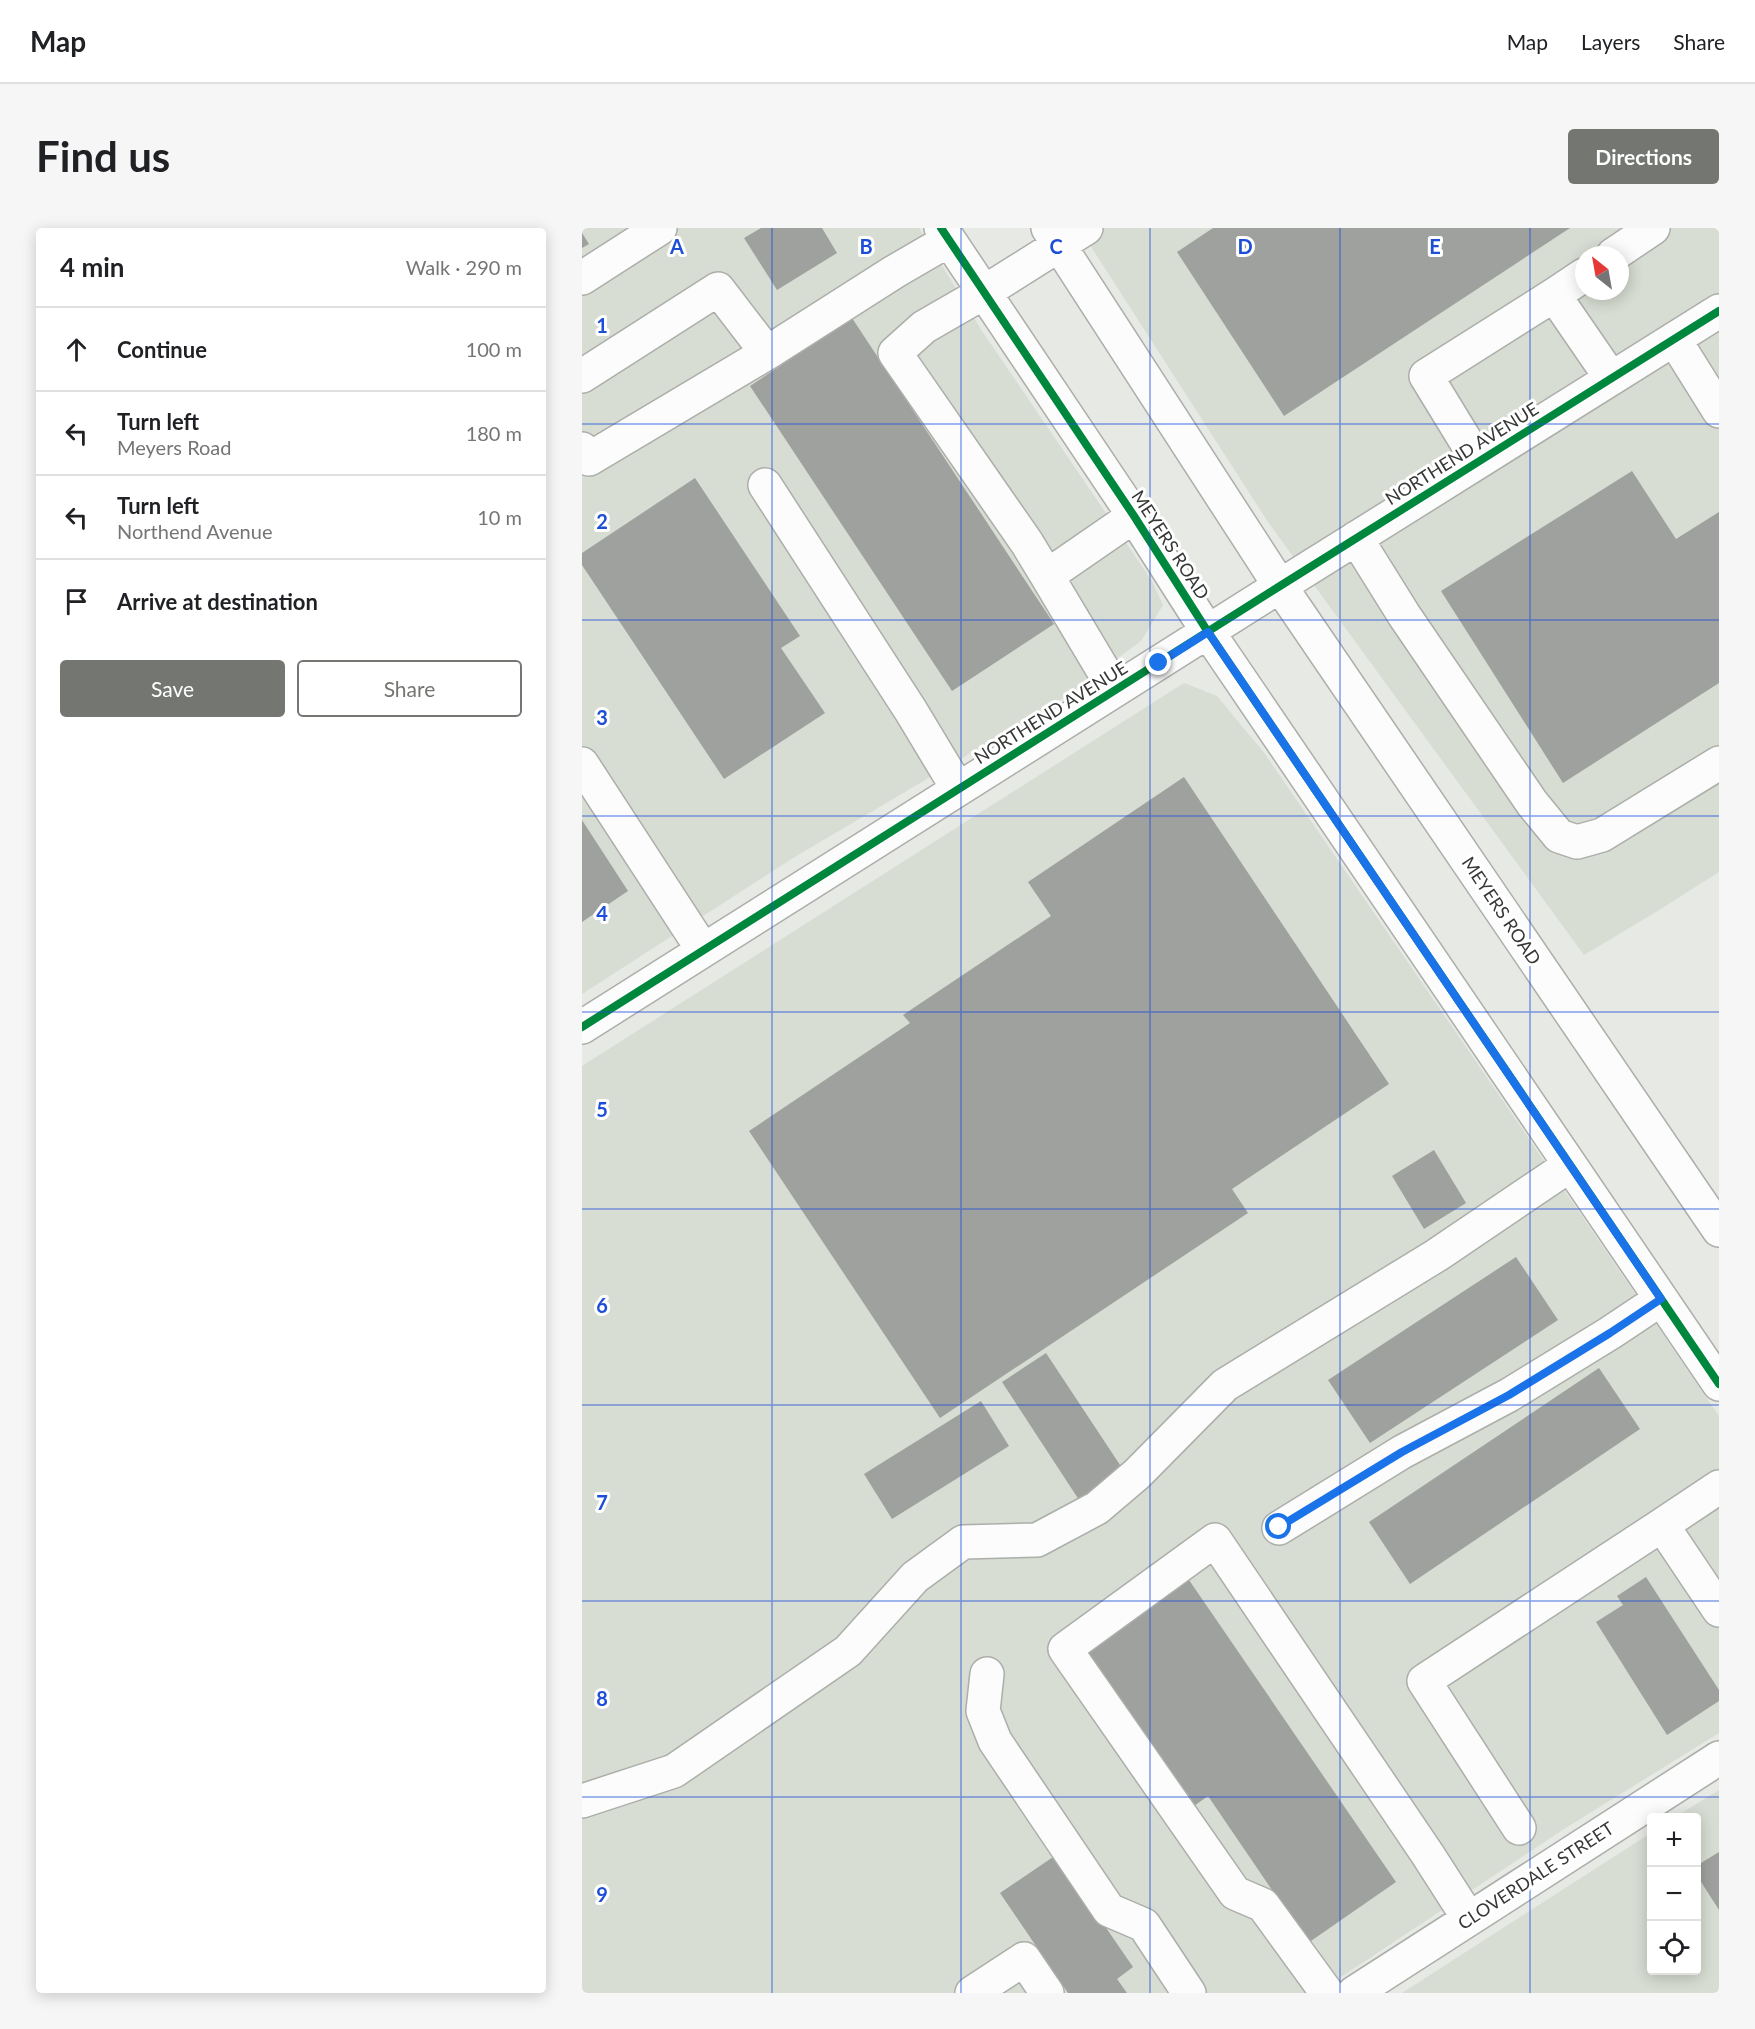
<!DOCTYPE html>
<html lang="en">
<head>
<meta charset="utf-8">
<style>
	:root { --surface:#fff; --page:#f6f6f6; --text:#202124; --muted:#757577; --line:#e0e0e0; --accent:#747672 }
	body { margin:0; font-family:Lato,sans-serif; background:var(--page); color:var(--text) }
	.controls { position:absolute; right:18px; bottom:18px; display:grid; overflow:hidden; border-radius:6px; box-shadow:0 3px 15px #0003 }
	.controls button { width:54px; height:54px; display:grid; place-items:center; padding:0; border:0; border-bottom:2px solid var(--line); background:var(--surface); color:var(--text); font:30px sans-serif }
	.compass { position:absolute; left:993px; top:18px; width:54px; height:54px; border-radius:50%; background:var(--surface); box-shadow:0 3px 15px #0003; rotate:329deg }
	.stop { position:absolute; width:18px; height:18px; margin:-14px; border:4px solid #1a73e8; border-radius:50%; background:#fff }
	.stop.end { background:#1a73e8; border-color:#fff; box-shadow:0 2px 6px #0008 }
	.list { margin:0; padding:0; list-style:none }
	h2 { display:flex; justify-content:space-between; align-items:center; height:78px; margin:0; padding:0 24px; font-size:26px }
	h2 small { font-size:20px; font-weight:400; color:var(--muted) }
	.list li { display:grid; grid-template-columns:39px 1fr auto; gap:18px; align-items:center; box-sizing:border-box; height:84px; padding:0 24px; border-top:2px solid var(--line) }
	.list b { display:block; font-size:22px; white-space:nowrap }
	.list p { margin:0; font-size:20px; white-space:nowrap; color:var(--muted) }
	.list em { font-size:20px; font-style:normal; color:var(--muted) }
	.actions { display:flex; gap:12px; padding:18px 24px }
	.actions a { flex:1; padding:14px 0; border:2px solid var(--accent); border-radius:6px; text-align:center; font-size:21px; color:var(--accent) }
	.actions .main { background:var(--accent); color:#fff }
	.icon { flex:none; width:33px; height:33px; fill:none; stroke:currentColor; stroke-width:2; stroke-linecap:round; stroke-linejoin:round }
	.map { position:relative; flex:none; width:1137px; height:1765px; overflow:hidden; border-radius:6px }
	header { display:flex; align-items:center; gap:36px; box-sizing:border-box; height:84px; padding:0 30px; background:var(--surface); border-bottom:2px solid var(--line) }
	header strong { font-size:28px }
	nav { display:flex; gap:33px; margin-inline-start:auto; font-size:21px }
	.intro { display:flex; align-items:center; justify-content:space-between; box-sizing:border-box; height:144px; padding:0 36px }
	h1 { margin:0; font-size:42px }
	.button { padding:15px 27px; border-radius:6px; background:var(--accent); color:#fff; font-size:21px; font-weight:700 }
	main { display:flex; gap:36px; padding:0 36px }
	aside { flex:1; background:var(--surface); border-radius:6px; box-shadow:0 3px 15px #0003 }
	.map>svg:first-child { display:block }
	.built { fill:#d7ddd2; fill-rule:evenodd }
	.building { fill:#9ea19d }
	.lines { fill:none; stroke-linecap:round; stroke-linejoin:round }
	.minor-casing { stroke:#acaeaa; stroke-width:36 }
	.minor { stroke:#fbfcfb; stroke-width:33 }
	.cycleway-casing { stroke:#fff; stroke-width:11 }
	.cycleway { stroke:#00873e; stroke-width:8 }
	.route { stroke:#1a73e8; stroke-width:8 }
	.grid { fill:none; stroke:#1d4ed8; stroke-width:1.5; stroke-opacity:0.55 }
	.labels { text-anchor:middle; stroke-width:6; stroke-linejoin:round; paint-order:stroke }
	.street-label { font-size:18px; fill:#363835; stroke:#fff }
	.grid-label { font-size:20px; text-anchor:middle; font-weight:bold; fill:#1d4ed8; stroke:#fff; stroke-width:6; stroke-linejoin:round; paint-order:stroke }
</style>
</head>
<body>
<header>
<strong>Map</strong>
<nav><a>Map</a><a>Layers</a><a>Share</a></nav>
</header>
<div class="intro"><h1>Find us</h1><a class="button">Directions</a></div>
<main>
<aside>
<h2>4 min<small>Walk · 290 m</small></h2>
<ul class="list">
<li><svg class="icon" aria-label="ahead" viewBox="0 0 24 24"><path d="M12 20V5M6 11l6-6 6 6"/></svg><div><b>Continue</b></div><em>100 m</em></li>
<li><svg class="icon" aria-label="left" viewBox="0 0 24 24"><path d="M17 20v-9H6M10 6l-5 5 5 5"/></svg><div><b>Turn left</b><p>Meyers Road</p></div><em>180 m</em></li>
<li><svg class="icon" aria-label="left" viewBox="0 0 24 24"><path d="M17 20v-9H6M10 6l-5 5 5 5"/></svg><div><b>Turn left</b><p>Northend Avenue</p></div><em>10 m</em></li>
<li><svg class="icon" aria-label="arrive" viewBox="0 0 24 24"><path d="M6 21V4h12l-3 4 3 4H6"/></svg><div><b>Arrive at destination</b></div></li>
</ul>
<div class="actions"><a class="main">Save</a><a>Share</a></div>
</aside>
<div class="map">
<svg width="1137" height="1765" viewBox="0 0 1137 1765">
	<rect width="100%" height="100%" fill="#e6e9e4"/>
	<path class="built" d="M0,0h337l63,103 170,250 11,24 -22,36 -82,60 -266,157 -211,136z
		M497,0h640v644l-63,40 -72,43 -316,-433zM1002,27h36v36h-36z
		M602,455l33,13 48,58 454,662v317l-155,96 -247,164h-735v-927z
		M1137,1562v203h-317l249,-160 1,137h44v-152l-21,-1z"/>
	<path class="building" d="M179,0h61l15,25 -60,37 -33,-52z
		M631,0h357l-286,188 -107,-164z
		M0,5l7,11 -7,4z
		M270,90l202,306 -102,67 -202,-305z
		M1050,243l44,68 43,-27v171l-156,100 -122,-192z
		M113,250l105,158 -19,12 44,65 -101,66 -142,-214v-12z
		M602,549l205,307 -157,105 16,24 -308,205 -191,-287 161,-108 -7,-8 148,-99 -23,-34z
		M0,592l46,71 -46,31z
		M852,922l32,53 -42,26 -32,-53z
		M934,1029l42,63 -188,123 -42,-63z
		M464,1125l80,121 -45,29 -79,-121z
		M1017,1140l41,61 -230,155 -41,-62z
		M399,1173l28,45 -117,73 -28,-45z
		M1064,1349l73,113v11l-52,34 -71,-113 27,-17 -6,-9z
		M607,1352l207,302 -88,61 -100,-147 -21,15 -107,-156z
		M1137,1624v58l-23,-36v-8z
		M474,1627l77,112 -16,12 10,14h-59l-68,-100z"/>
	<g class="lines">
		<g class="minor-casing">
			<path id="minor" d="M359,0l193,288 74,116 511,752
				M466,0l232,358 439,644
				M1031,27l40,-27
				M0,50l78,-50
				M972,67l30,-20
				M1092,111l45,72
				M0,148l136,-87 49,64
				M0,221l7,10 178,-106 127,-81 55,-32
				M896,233l-52,-85 128,-81 57,83
				M183,257l146,226 47,78
				M774,310l48,77 128,188 27,33 18,6 25,-7 117,-72
				M465,348l-20,-33 -132,-190 29,-26 59,-34 103,-65
				M533,462l-68,-114 87,-60
				M0,536l121,186
				M0,799l698,-441 439,-275
				M1137,1259l-57,38 57,85
				M697,1300l123,-76 107,-57 101,-62 51,-34
				M405,1446l-4,37 12,30 114,169 35,15 45,68
				M0,1573l92,-30 174,-120 67,-74 48,-35 74,-2 60,-32 40,-34 88,-89 212,-130 133,-90
				M937,1600l-95,-147 238,-156
				M390,1765l52,-34 23,34
				M745,1765l-64,-88 -28,-12 -170,-244 150,-109 213,315 41,64
				M772,1765l365,-235"/>
		</g>
		<use href="#minor" class="minor"/>
		<g class="cycleway-casing">
			<path id="cycleway" d="M359,0l193,288 74,116 511,752
				M0,799l698,-441 439,-275"/>
		</g>
		<use href="#cycleway" class="cycleway"/>
	</g>
	<g class="lines">
		<path class="route" d="M577,435l49,-31 453,667 -51,34 -101,62 -107,57 -123,75"/>
	</g>
	<path class="grid" d="M190,0v1765M379,0v1765M568,0v1765M758,0v1765M948,0v1765M0,196h1137M0,392h1137M0,588h1137M0,784h1137M0,981h1137M0,1177h1137M0,1373h1137M0,1569h1137"/>
	<g class="labels">
		<g class="street-label">
			<text transform="translate(880 226) rotate(-32)" y="6">NORTHEND AVENUE</text>
			<text transform="translate(588 317) rotate(57)" y="6">MEYERS ROAD</text>
			<text transform="translate(469 485) rotate(-32)" y="6">NORTHEND AVENUE</text>
			<text transform="translate(919 683) rotate(56)" y="6">MEYERS ROAD</text>
			<text transform="translate(954 1648) rotate(-33)" y="6">CLOVERDALE STREET</text>
		</g>
	</g>
	<g class="grid-label">
		<text x="95" y="26">A</text>
		<text x="284" y="26">B</text>
		<text x="474" y="26">C</text>
		<text x="663" y="26">D</text>
		<text x="853" y="26">E</text>
		<text x="20" y="105">1</text>
		<text x="20" y="301">2</text>
		<text x="20" y="497">3</text>
		<text x="20" y="693">4</text>
		<text x="20" y="889">5</text>
		<text x="20" y="1085">6</text>
		<text x="20" y="1282">7</text>
		<text x="20" y="1478">8</text>
		<text x="20" y="1674">9</text>
	</g>
</svg>
<div class="controls">
<button>+</button>
<button>−</button>
<button><svg class="icon" aria-label="locate" viewBox="0 0 24 24"><circle cx="12" cy="12" r="6"/><path d="M12 2v4M12 18v4M2 12h4M18 12h4"/></svg></button>
</div>
<svg class="compass" viewBox="-18 -18 36 36"><path d="M0-13l5 13h-10z" fill="#e53935"/><path d="M0 13l5-13h-10z" fill="#757577"/></svg>
<div class="stop" style="left:697px;top:1299px"></div>
<div class="stop end" style="left:577px;top:435px"></div>
</div>
</main>
</body>
</html>
